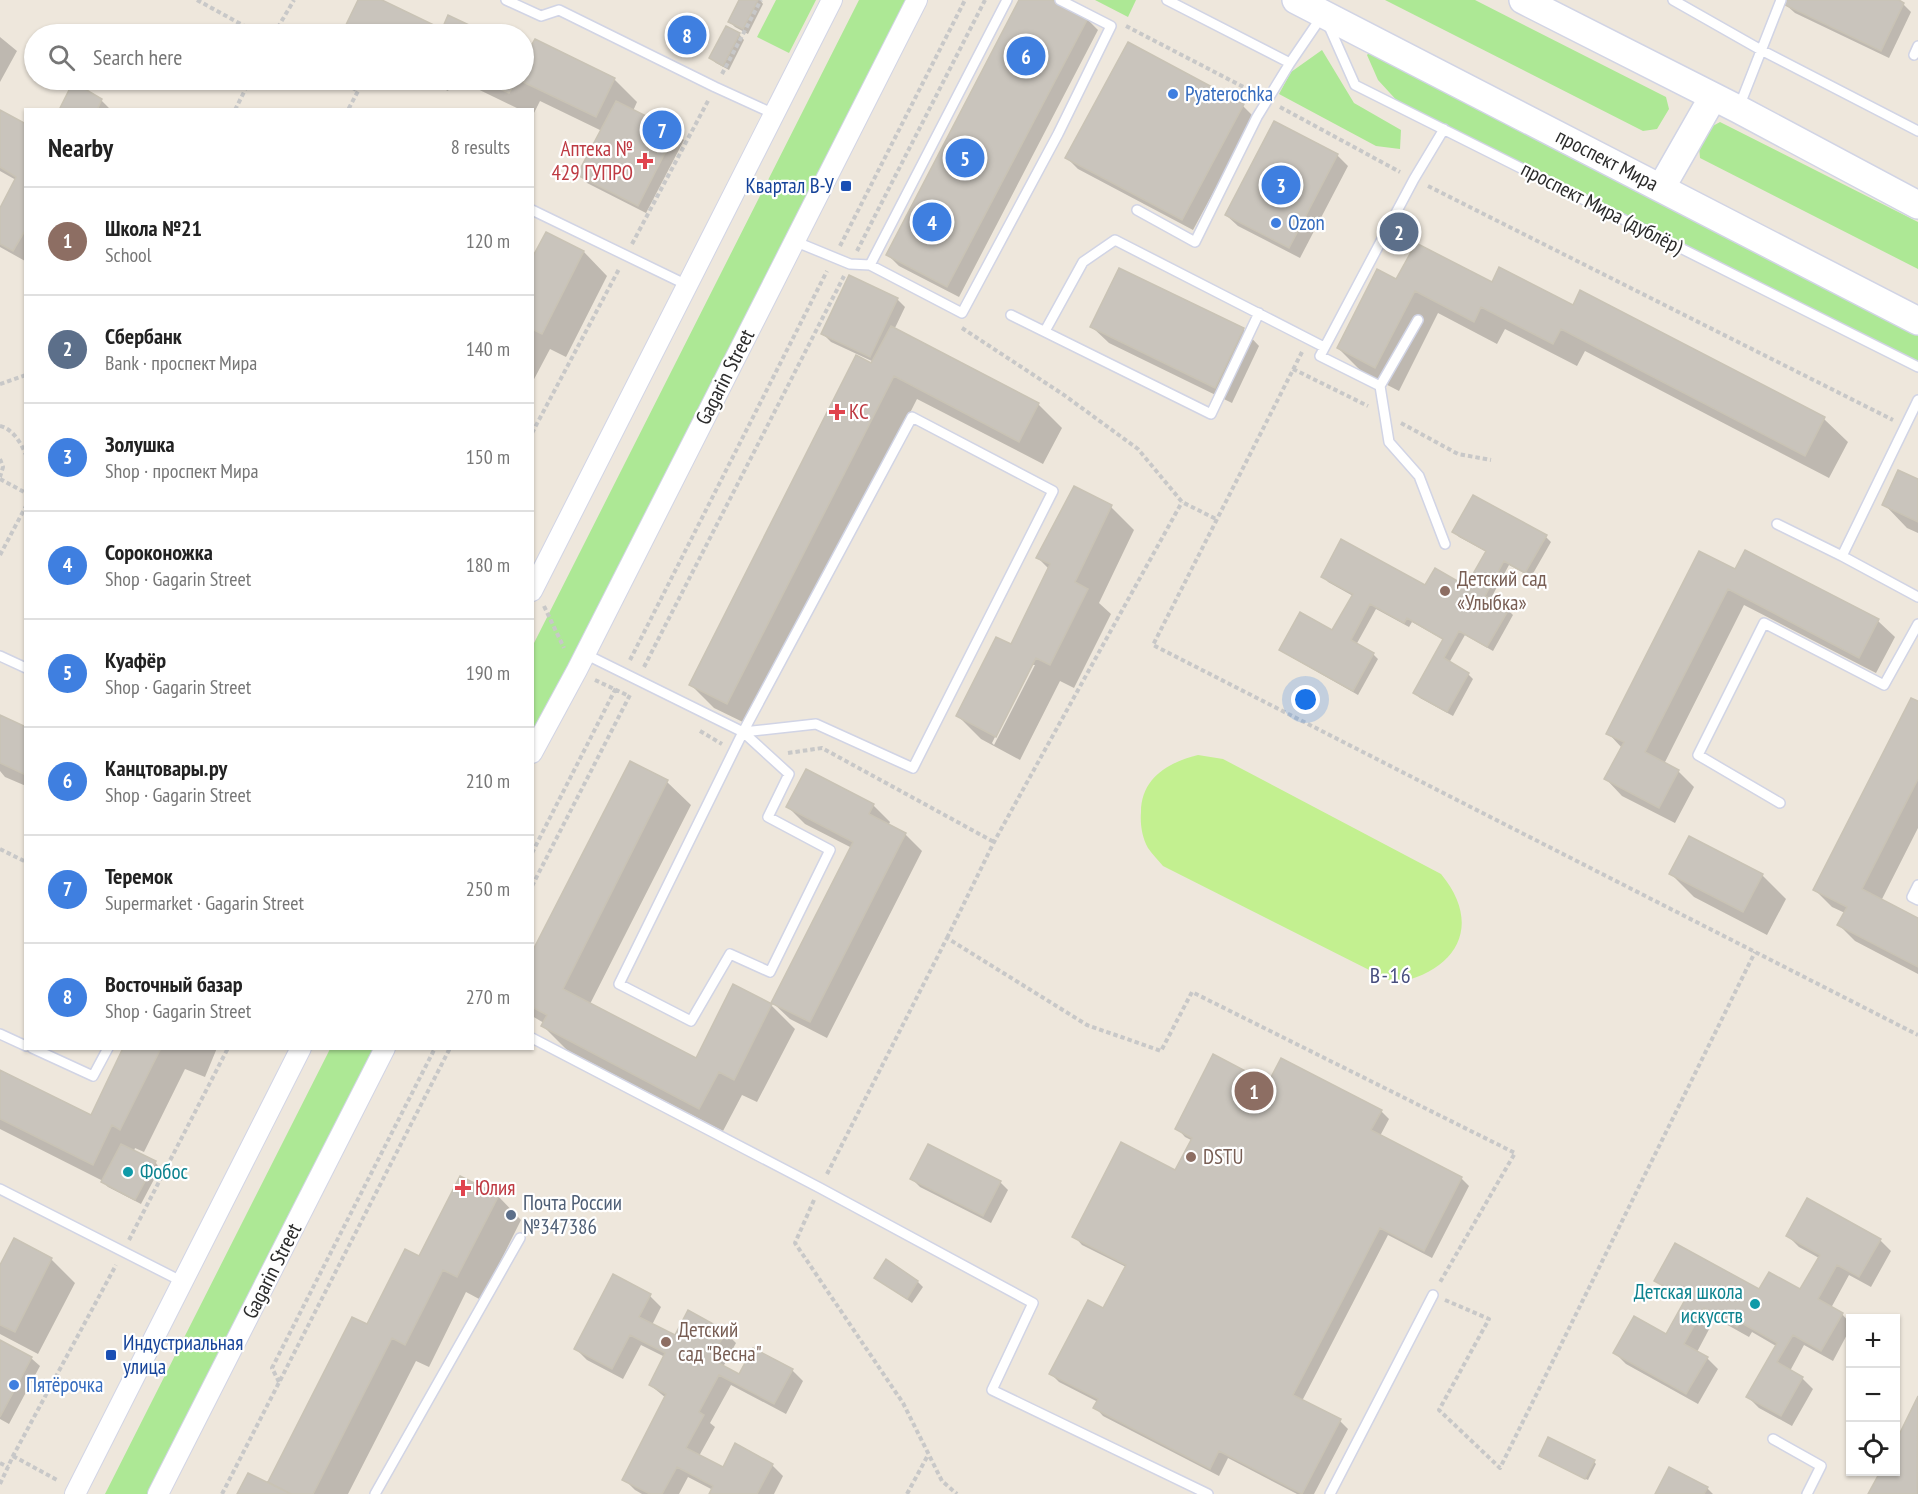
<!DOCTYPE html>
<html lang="en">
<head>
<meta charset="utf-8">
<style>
	:root { --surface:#fff; --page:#f6f6f6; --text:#222; --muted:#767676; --line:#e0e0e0; --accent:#2563eb }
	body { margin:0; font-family:"PT Sans Narrow",sans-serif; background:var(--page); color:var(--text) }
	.controls { position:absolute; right:18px; bottom:18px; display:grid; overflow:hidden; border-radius:0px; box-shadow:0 2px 4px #0004 }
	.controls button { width:54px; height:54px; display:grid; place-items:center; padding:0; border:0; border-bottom:2px solid var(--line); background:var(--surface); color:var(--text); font:30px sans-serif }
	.you { position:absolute; left:1306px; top:700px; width:21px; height:21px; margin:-15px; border:4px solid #fff; border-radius:50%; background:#1a73e8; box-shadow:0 0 0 9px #1a73e833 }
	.badge { display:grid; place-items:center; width:39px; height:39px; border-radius:50%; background:var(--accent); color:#fff; font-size:20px; font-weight:700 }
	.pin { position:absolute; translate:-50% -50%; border:3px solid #fff; box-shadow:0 2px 6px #0006 }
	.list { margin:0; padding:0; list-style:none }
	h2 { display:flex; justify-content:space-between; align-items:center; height:78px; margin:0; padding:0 24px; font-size:26px }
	h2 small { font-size:20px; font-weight:400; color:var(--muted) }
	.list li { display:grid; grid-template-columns:39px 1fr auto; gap:18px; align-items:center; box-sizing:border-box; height:108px; padding:0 24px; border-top:2px solid var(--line) }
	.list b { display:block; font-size:22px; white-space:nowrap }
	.list p { margin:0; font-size:20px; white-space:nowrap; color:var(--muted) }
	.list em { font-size:20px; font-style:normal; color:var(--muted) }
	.icon { flex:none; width:33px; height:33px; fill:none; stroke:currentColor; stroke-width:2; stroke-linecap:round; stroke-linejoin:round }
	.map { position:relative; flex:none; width:1918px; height:1494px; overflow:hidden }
	.search { position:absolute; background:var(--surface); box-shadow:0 2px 4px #0004; left:24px; top:24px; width:510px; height:66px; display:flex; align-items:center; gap:15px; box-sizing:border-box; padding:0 21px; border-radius:33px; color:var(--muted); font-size:22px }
	.panel { position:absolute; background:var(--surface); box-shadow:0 2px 4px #0004; left:24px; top:108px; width:510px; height:942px; border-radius:0px }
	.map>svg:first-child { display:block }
	.green { fill:#ade895 }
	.pitch { fill:#c3f090 }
	.shadow { fill:#0003; fill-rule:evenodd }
	.building { fill:#c9c4bc; stroke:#c9c3b5; stroke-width:1.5 }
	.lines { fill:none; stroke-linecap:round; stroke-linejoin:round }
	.lane-casing { stroke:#d1d4e5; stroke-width:12 }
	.street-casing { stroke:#d1d4e5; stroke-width:22 }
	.secondary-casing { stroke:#d1d4e5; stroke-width:30 }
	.path { stroke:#c8c8c8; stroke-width:4; stroke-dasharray:4.5 3; stroke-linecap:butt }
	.lane { stroke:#fff; stroke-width:9 }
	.street { stroke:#fff; stroke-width:20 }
	.secondary { stroke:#fff; stroke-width:27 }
	.shop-dot { fill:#3f7fe0; stroke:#fff; stroke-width:2 }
	.health-dot { fill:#e0444e; stroke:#fff; stroke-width:2 }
	.transit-dot { fill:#1a4fb4; stroke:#fff; stroke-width:2 }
	.education-dot { fill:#8d6e63; stroke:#fff; stroke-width:2 }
	.culture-dot { fill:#0f9aa8; stroke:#fff; stroke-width:2 }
	.service-dot { fill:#5c6f8a; stroke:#fff; stroke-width:2 }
	.labels { text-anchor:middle; stroke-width:4.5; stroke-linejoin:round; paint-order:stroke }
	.shop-label { font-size:21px; fill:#366cbe; stroke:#fff; text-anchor:start }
	.health-label { font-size:21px; fill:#be3a42; stroke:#fff; text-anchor:start }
	.street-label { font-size:21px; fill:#2b2b2b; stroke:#fff }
	.transit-label { font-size:21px; fill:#164399; stroke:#fff; text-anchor:end }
	.education-label { font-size:21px; fill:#785e54; stroke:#fff; text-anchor:start }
	.culture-label { font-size:21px; fill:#0d838f; stroke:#fff; text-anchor:start }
	.service-label { font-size:21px; fill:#4e5e75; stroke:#fff; text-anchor:start }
	.neighbourhood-label { font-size:22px; letter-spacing:1.5px; fill:#484f7f; stroke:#fff }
</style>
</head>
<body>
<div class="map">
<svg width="1918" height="1494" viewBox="0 0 1918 1494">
	<rect width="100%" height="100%" fill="#eee7dc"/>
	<path class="green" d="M776,0h40l-27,53 -32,-16z
		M859,0h47l-373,737v-92z
		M1095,0h41l-8,17z
		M1385,0h90l191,97 3,12 -12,20 -14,2z
		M1375,46l543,279v37l-518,-258 -22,-24 -11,-25z
		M1322,50l32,53 47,27 -1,19 -24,-3 -97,-52 12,-22z
		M1720,122l198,100v47l-218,-111 -1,-12 12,-19z
		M330,1049h45l-224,445h-46z"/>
	<path class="pitch" d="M1198,755l25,4 218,115c43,52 15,98 -46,109l-232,-117c-5,-6 -11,-12 -15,-18 -6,-11 -8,-24 -7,-36 0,-34 28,-50 57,-57z"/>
	<path class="shadow" d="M360,0h19l63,31 7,-14 35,17h-133l-5,-5z
		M741,0h19l3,4 -15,30 -13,-7 -5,-5z
		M1021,0h29l37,19 11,11 -139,267 -60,-31 -11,-11z
		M1789,0h106l8,4 8,8 -22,46 -94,-45 -9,-8z
		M739,34l5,6 -15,30 -13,-7 -5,-5z
		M0,37l17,14 -17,31z
		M1129,44l114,62 11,11 -61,113 -115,-61 -11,-11z
		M524,53l90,26 23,23 -4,9 42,21 9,8 -38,73 -59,-30 -8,-9 23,-43 -62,-30 -7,14 -1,-5h-11l-62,-30h65z
		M425,80h28l-5,11z
		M74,84l27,16 10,10h-50z
		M0,112l26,14 -1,135 -25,-14v-36l16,-31 -16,-9z
		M1337,155l11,11 -48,92 -62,-32 -12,-11z
		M546,234l38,18 23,24 -41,81 -16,-8 -18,34v-122z
		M1397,281l95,3 81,23 251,112 24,23 -19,36 -244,-127 -8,15 -72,-37 -8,15 -59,-31 -39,78 -37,-19 -24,-24z
		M897,299l8,8 -11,23 144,74 24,24 -19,36 -126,-65 -166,327 -37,-18 -24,-24 184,-322 -43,-20 -8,-8z
		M1092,327l151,2 16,17 -27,57 -123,-60z
		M1918,481v52l-11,-5 -23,-24z
		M1474,497l72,40 5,5 -20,35 -22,-12 -19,35 18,10 5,5 -20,36 -28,-16 -16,28 19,11 5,5 -20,37 -33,-18 -5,-5 29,-53 -32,-18 -3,5 -33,-18 -20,36 17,9 5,5 -20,36 -72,-41 -5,-5 52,-17 20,-36 -25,-14 -5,-6 103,11 41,1 20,-36 -28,-15 -5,-5z
		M1111,507l23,23 -35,73 12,11 -37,74 -14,-7 -40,79 -39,-21 -23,-23 54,-70 37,-77 -11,-11zM1031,665h4l-41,80 -2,-2z
		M1746,552l132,69 17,16 -19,36 -132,-68 -80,159 14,7 16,16 -19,36 -53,-27 -16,-17 16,-31 -14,-15 128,-162z
		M1918,703v125l-37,73 37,19v54l-63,-33 -16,-16 6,-12 -13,-6 -17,-17z
		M0,717l26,12v57l-21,-9 -5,-6z
		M630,763l37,19 24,23 -101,199 107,56 74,-55 24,24 -38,73 -15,-7 -19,36 -156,-81 -24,-24 1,-3 -12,-7v-61z
		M873,805l17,17 -2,4 17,8 17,17 -95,187 -37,-19 -17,-16 79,-155 -47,-24 -17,-17z
		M1671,874l91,1 24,24 -19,36 -73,-38z
		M124,1048h93l-12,29 -20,-8 -41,83 -9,-4 -1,3 21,11 5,6 -19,36 -33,-17 -5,-5v-1l-103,-52v-58l91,46z
		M1269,1085l112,26 8,8 -9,17 81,42 8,8 -37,72 -44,-23 -86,166 38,20 8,8 -34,65h-17l-69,-36 -9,18 -116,-60 -8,-9 3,-5 -39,-20 -8,-8 53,-64 22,-43 -44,-22 -8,-9 102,-64 17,-31 -8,-4 -8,-9z
		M912,1179l88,3 8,8 -17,33 -71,-36z
		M498,1196l23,24 -40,80 -15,-8 -37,75 -13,-6 -68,133h-109l35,-7 -4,-5 97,-156 52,-68z
		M1788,1236l92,4 11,11 -20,36 -22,-12 -18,33 11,6 8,9v6l-17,32 -29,-16 -14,26 12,7 11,11 -21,37 -33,-18 -11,-11 28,-51 -24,-14 -3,5 -34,-19 -18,34 10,6 11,11 -20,35 -72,-40 -11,-11 51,-17 20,-34 -19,-11 -11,-11 103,11h41l19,-33 -20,-11z
		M51,1259l24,24 -37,71 -38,-20v-65z
		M613,1276l37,20 11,11 -9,18 23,12 50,-5 11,11 -13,24 16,9 53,-6 11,11 -17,33 -55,-29 -21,38 5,4 -16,29 24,13 49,-4 11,11 -9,18h-64l3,-4 -25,-13 -9,17h-37l-7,-4 -11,-11 42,-81 -16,-13 15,-28 -24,-12 -18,34 -36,-19 -11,-11z
		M876,1278l42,4 5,5 -11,16z
		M0,1341l31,17 9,8 -31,58 -9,-5z
		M1918,1400v94h-48l12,-22h14v-28z
		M1543,1458l51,4 2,2 -8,16z
		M1707,1488l6,6h-56z"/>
	<path class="building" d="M358,0h24l60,29 6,-14 40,19h-133l-11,-5z
		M739,0h19l-15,29 -15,-7z
		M1019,0h34l35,18 -141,269 -61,-32z
		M1787,0h112l5,3 -23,48 -96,-46z
		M726,26l14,7 -17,33 -14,-8z
		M535,39l80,39 -19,39 -77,-37h5v-28l3,1z
		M1128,42l116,62 -62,116 -117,-62z
		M481,80h35l-7,13z
		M73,82l29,17 -5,11h-38z
		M616,101l60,30 -38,75 -61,-31z
		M0,110l26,14v105l-13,22 -13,-7v-36l16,-31 -16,-10z
		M1274,121l64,33 -49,94 -64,-33z
		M546,232l38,19 -42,83 -10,-5v-71z
		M1416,243l76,39 7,-15 74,38 7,-15 245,127 -20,39 -244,-127 -8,15 -72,-37 -7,15 -59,-31 -40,77 -38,-20 40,-79 19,10z
		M1119,268l125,60 -29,60 -125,-61z
		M849,275l49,23 -28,59 -49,-23z
		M891,326l148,77 -20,39 -125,-66 -167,328 -38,-19 167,-330 15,8z
		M1898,470l20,9v43l-36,-17z
		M1074,486l38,19 -37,77 13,7 -38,76 -14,-7 -40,79 -40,-21 40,-79 15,7 39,-80 -14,-6z
		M1473,495l74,40 -22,38 -21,-12 -19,35 24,13 -22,38 -28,-16 -15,27 25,15 -22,39 -34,-19 30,-54 -36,-21 -3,5 -34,-19 -19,36 23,13 -21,38 -74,-41 21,-38 32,18 21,-36 -32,-17 20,-38 84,46 10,-17 31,18 20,-35 -34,-19z
		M1745,550l134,69 -20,39 -131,-69 -83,163 34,18 -20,38 -55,-29 20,-37 -18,-8 93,-183 36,18z
		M1911,698l7,3v78l-56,110 56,29v49l-81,-42 10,-18 -34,-17z
		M0,715l26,12v48l-26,-12z
		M630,761l38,19 -105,209 133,69 37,-74 39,20 -38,76 -15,-8 -20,37 -158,-83 6,-11 -15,-8v-55z
		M806,769l68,35 -5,10 37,19 -96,189 -39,-19 82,-161 -67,-35z
		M1689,836l74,38 -20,38 -74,-38z
		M123,1048h38l-41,82 -8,-5 -19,40 -93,-46v-49l91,45z
		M1213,1054l55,29 13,-25 101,52 -11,20 91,47 -38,74 -44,-23 -87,167 48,24 -39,75 -83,-43 -9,18 -117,-61 5,-9 -49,-25 39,-74 15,8 23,-43 -54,-28 49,-95 54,28 17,-32 -17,-9z
		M121,1144l35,17 -21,39 -34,-18z
		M928,1144l73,37 -18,35 -73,-37z
		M460,1176l39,19 -42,82 -14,-7 -38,75 -13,-7 -79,156h-22l-23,-12 84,-165 15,7 38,-75 14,7z
		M1807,1198l74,41 -22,38 -22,-12 -19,34 25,14 -22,38 -28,-16 -16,27 26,15 -22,39 -35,-19 31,-54 -37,-21 -3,5 -33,-19 -20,36 24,13 -22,37 -73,-41 21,-37 32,18 20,-36 -32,-17 21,-38 84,46 10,-17 31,17 20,-34 -34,-19z
		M14,1238l38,20 -37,74 -15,-7v-60z
		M886,1259l32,22 -11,18 -33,-21z
		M613,1274l38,20 -12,23 36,18 13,-25 38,21 -15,28 28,15 14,-26 40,21 -19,35 -55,-29 -20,37 5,3 -18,33 37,19 12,-24 38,21 -16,30h-48l4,-8 -36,-19 -15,27h-12l-28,-14 44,-86 -17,-9 16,-32 -35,-18 -18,34 -38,-20z
		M0,1340l32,17 -32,60z
		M1918,1396l-1,98h-49l12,-22h16v-31z
		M1548,1437l47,23 -10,19 -46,-23z
		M1669,1467l39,20 -4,7h-49z
		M248,1473l43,21h-54z"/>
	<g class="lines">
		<g class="lane-casing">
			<path id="lane" d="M506,0l35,16 18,-6 156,77 59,27
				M1167,0l123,63 32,-47
				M1673,0l88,50 157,81
				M1328,24l27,61 563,282
				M1914,55l4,-9
				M1739,107l42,-107
				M532,210l155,75
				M1137,210l58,32 62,-125 33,-54
				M794,241l56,23 20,1 92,48 96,-179 53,-108 -51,-26
				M870,265l137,-265
				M1011,315l200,99 48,-101
				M1418,320l-38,66 -60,-30 94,-177 30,-50
				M1045,331l38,-69 32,-22 209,107
				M1380,386l9,56 30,34 26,68
				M1918,400l-76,156 76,41
				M1777,524l65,32
				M585,654l158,78 46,42 -21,43 62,33 -60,122 -40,-18 -39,67 -72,-37 124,-252 169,-315 141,74 -140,277 -97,-44 -73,8
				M0,656l26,12
				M1780,803l-82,-48 66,-132 120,62 34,-61
				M1918,885l-6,12 6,3
				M0,1034l26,12
				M532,1038l288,150 213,115 -41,87 216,104
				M32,1048l61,28 15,-28
				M0,1189l183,93
				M1773,1439l48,27 -14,28
				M375,1494l145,-256
				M1330,1494l103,-199"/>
		</g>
		<g class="street-casing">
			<path id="street" d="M532,591l300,-591
				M532,753l45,-83 340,-670
				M75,1494l226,-446
				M158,1494l227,-446"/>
		</g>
		<g class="secondary-casing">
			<path id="secondary" d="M1296,0l622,321
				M1523,0l215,109 180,96
				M1661,188l52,-91"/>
		</g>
		<path class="path" d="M197,0l62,34
			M1126,26l129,67
			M274,34l20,-34
			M722,74l39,-74
			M339,80l19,11 -10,19
			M1280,107l120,65
			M235,110l15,-30
			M1428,186l465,234
			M632,244l77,-145
			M840,246l125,-246
			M857,251l128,-251
			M962,328l102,67 74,54 44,53 34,17
			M1302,352l-149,293 765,390
			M1293,369l75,37
			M0,384l26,-9
			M1401,423l57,31 33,6
			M0,426c13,3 21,17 26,29
			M532,433l87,-164
			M0,459l3,8 -3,10
			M0,479l26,14
			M0,555l26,-49
			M544,606l20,42
			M630,660l197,-389
			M644,667l200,-391
			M595,680l34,16
			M700,731l22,13
			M788,753l34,-5 172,94
			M0,849l26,13
			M532,853l85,-167
			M532,886l99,-193
			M947,938l47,-96 188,-340
			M827,1174l120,-236 140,87 74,26 31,-59 323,161 -76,131
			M814,1200l-19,43 108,160 39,78 15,13
			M129,1240l99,-192
			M1445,1300l44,19 -50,91 61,58 255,-516
			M279,1382l-7,-14 163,-320
			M13,1456l46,25
			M0,1463l8,4
			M0,1484l13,-28 103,-191
			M222,1494l228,-446
			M907,1494l21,-39"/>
		<use href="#lane" class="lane"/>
		<use href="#street" class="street"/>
		<use href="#secondary" class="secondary"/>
	</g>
	<g class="shop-dot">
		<circle cx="1173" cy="94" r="6"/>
		<circle cx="1276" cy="223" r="6"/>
		<circle cx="14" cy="1385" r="6"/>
	</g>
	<g class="health-dot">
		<path d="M642 152h6v6h6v6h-6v6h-6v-6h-6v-6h6z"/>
		<path d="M834 403h6v6h6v6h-6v6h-6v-6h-6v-6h6z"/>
		<path d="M460 1179h6v6h6v6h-6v6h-6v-6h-6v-6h6z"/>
	</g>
	<g class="transit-dot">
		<rect x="840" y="180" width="12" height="12" rx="3"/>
		<rect x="105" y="1349" width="12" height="12" rx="3"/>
	</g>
	<g class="education-dot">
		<circle cx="1445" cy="591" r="6"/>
		<circle cx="1191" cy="1157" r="6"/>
		<circle cx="666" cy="1342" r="6"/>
	</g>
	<g class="culture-dot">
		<circle cx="128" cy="1172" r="6"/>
		<circle cx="1755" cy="1304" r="6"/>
	</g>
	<circle class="service-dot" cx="511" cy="1215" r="6"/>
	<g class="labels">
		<g class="shop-label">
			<text x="1185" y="101">Pyaterochka</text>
			<text x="1288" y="230">Ozon</text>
			<text x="26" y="1392">Пятёрочка</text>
		</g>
		<g class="health-label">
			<text x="633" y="156" text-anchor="end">Аптека №<tspan x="633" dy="24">429 ГУПРО</tspan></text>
			<text x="849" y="419">КС</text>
			<text x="475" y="1195">Юлия</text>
		</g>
		<g class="street-label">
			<text transform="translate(1607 160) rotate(27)" y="7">проспект Мира</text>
			<text transform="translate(1602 208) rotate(27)" y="7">проспект Мира (дублёр)</text>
			<text transform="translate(725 377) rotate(-63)" y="7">Gagarin Street</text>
			<text transform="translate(272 1271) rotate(-63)" y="7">Gagarin Street</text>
		</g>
		<g class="transit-label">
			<text x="834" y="193">Квартал В-У</text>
			<text x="123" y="1350" text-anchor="start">Индустриальная<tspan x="123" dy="24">улица</tspan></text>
		</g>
		<g class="education-label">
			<text x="1457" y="586">Детский сад<tspan x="1457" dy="24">«Улыбка»</tspan></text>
			<text x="1203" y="1164">DSTU</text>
			<text x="678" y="1337">Детский<tspan x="678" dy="24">сад "Весна"</tspan></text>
		</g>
		<g class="culture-label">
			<text x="140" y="1179">Фобос</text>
			<text x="1743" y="1299" text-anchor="end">Детская школа<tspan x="1743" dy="24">искусств</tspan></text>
		</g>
		<g class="service-label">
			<text x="523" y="1210">Почта России<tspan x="523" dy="24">№347386</tspan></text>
		</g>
		<g class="neighbourhood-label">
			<text x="1391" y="983">В-16</text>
		</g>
	</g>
</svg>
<div class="controls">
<button>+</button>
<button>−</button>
<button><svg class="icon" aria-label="locate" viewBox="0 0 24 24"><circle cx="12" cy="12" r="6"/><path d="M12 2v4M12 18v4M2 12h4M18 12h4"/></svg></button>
</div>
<div class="you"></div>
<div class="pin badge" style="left:1254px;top:1091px;background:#8d6e63">1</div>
<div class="pin badge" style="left:1399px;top:232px;background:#5c6f8a">2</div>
<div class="pin badge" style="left:1281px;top:185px;background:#3f7fe0">3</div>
<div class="pin badge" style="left:932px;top:222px;background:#3f7fe0">4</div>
<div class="pin badge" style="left:965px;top:158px;background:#3f7fe0">5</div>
<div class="pin badge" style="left:1026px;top:56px;background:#3f7fe0">6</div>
<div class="pin badge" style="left:662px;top:130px;background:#3f7fe0">7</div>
<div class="pin badge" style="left:687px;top:35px;background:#3f7fe0">8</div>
<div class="search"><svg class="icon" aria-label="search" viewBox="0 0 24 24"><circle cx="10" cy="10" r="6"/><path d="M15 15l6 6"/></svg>Search here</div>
<section class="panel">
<h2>Nearby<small>8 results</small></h2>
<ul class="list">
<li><span class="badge" style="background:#8d6e63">1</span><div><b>Школа №21</b><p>School</p></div><em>120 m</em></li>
<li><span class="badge" style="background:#5c6f8a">2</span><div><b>Сбербанк</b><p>Bank · проспект Мира</p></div><em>140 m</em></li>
<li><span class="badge" style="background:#3f7fe0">3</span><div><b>Золушка</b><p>Shop · проспект Мира</p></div><em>150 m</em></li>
<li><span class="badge" style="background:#3f7fe0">4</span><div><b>Сороконожка</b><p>Shop · Gagarin Street</p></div><em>180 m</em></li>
<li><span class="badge" style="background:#3f7fe0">5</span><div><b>Куафёр</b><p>Shop · Gagarin Street</p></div><em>190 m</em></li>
<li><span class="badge" style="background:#3f7fe0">6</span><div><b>Канцтовары.ру</b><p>Shop · Gagarin Street</p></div><em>210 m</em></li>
<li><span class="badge" style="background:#3f7fe0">7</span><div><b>Теремок</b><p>Supermarket · Gagarin Street</p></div><em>250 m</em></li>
<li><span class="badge" style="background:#3f7fe0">8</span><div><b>Восточный базар</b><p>Shop · Gagarin Street</p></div><em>270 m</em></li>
</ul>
</section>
</div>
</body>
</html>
